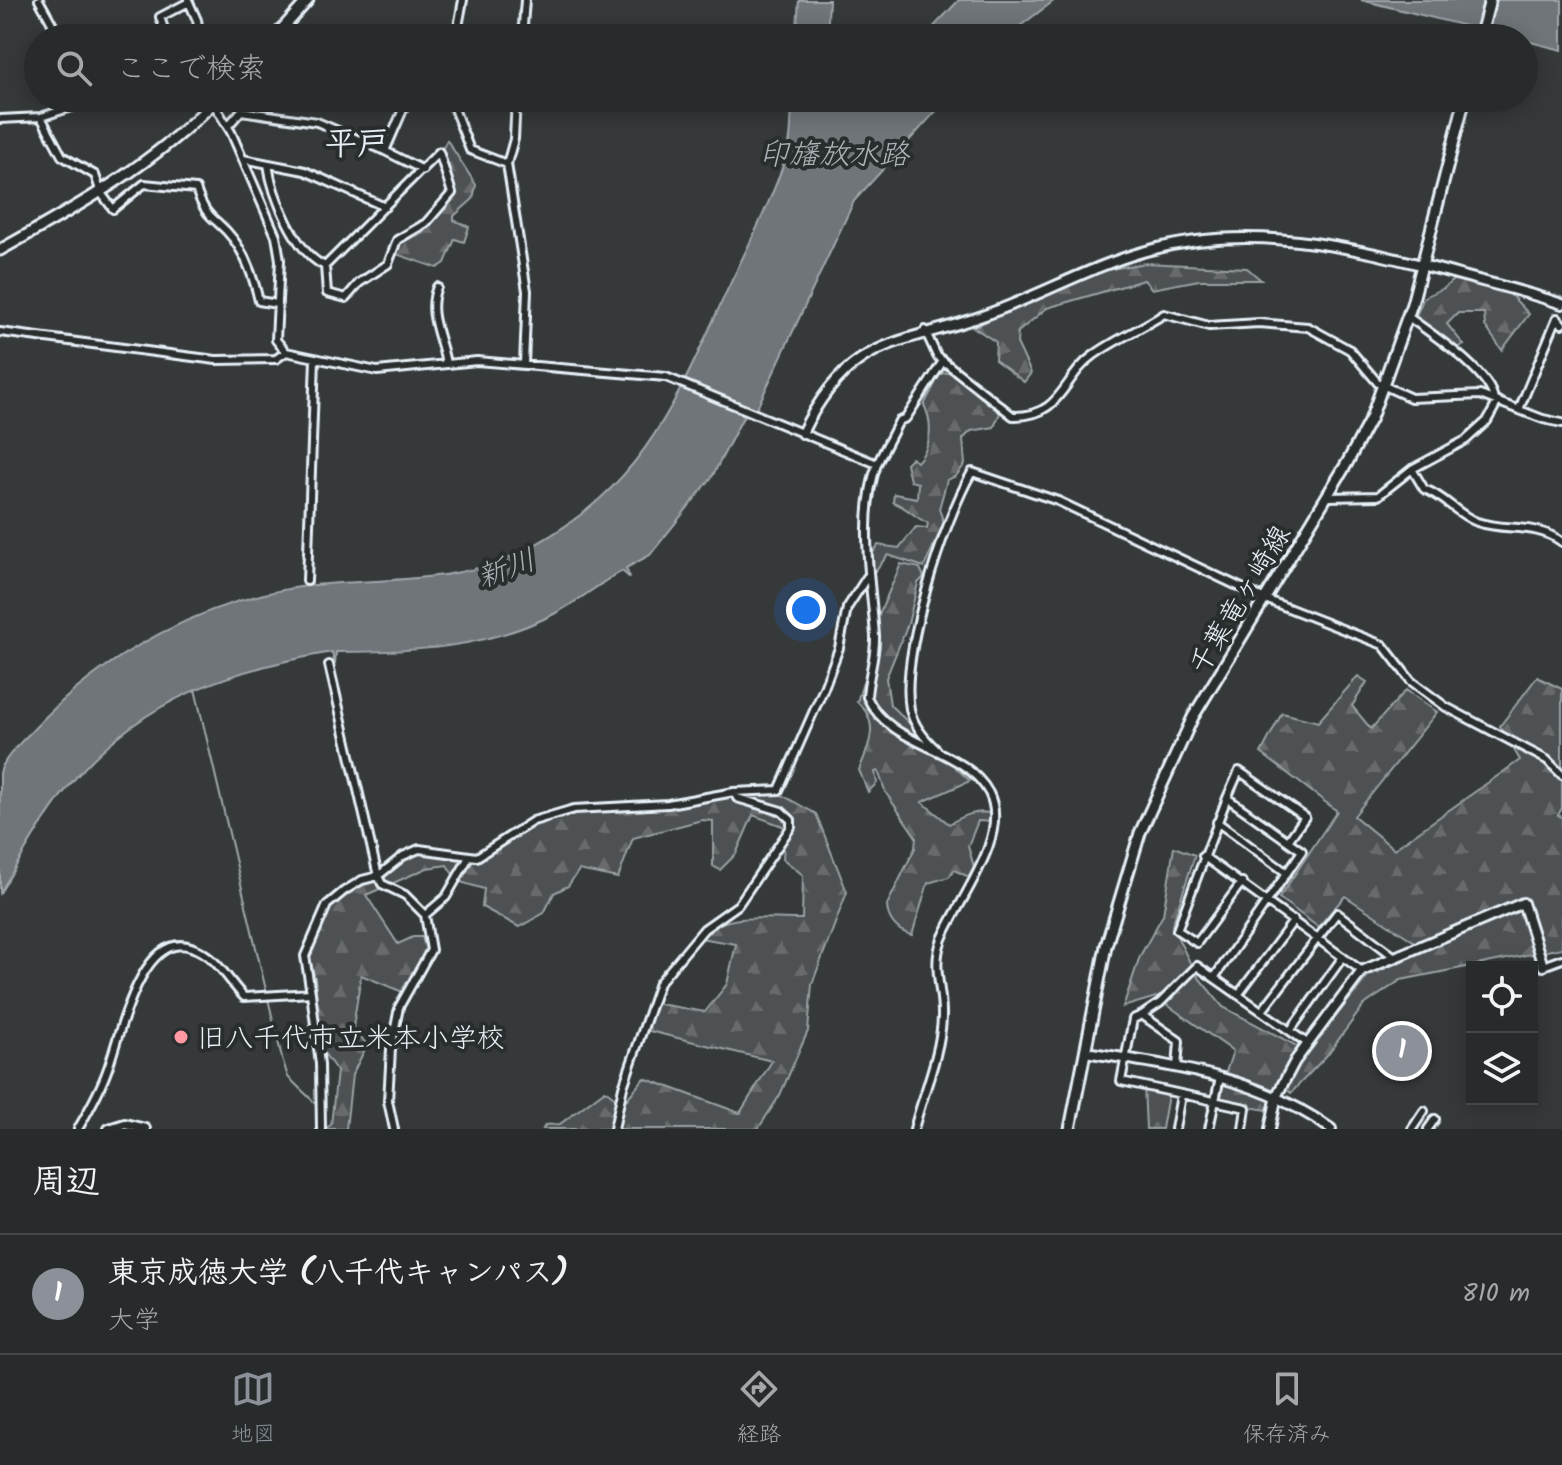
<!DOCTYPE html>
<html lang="ja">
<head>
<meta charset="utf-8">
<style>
	:root { --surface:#282b2c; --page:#303334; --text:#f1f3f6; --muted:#a5a7a9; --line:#444748; --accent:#8c9099 }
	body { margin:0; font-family:Kalam,"Klee One",sans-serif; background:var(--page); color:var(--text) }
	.controls { position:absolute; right:24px; bottom:24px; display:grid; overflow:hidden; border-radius:0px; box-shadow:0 4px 20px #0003 }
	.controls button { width:72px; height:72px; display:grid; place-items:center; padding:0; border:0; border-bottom:2px solid var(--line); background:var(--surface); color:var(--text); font:40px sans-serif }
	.you { position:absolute; left:806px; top:610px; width:28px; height:28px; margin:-20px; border:6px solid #fff; border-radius:50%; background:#1a73e8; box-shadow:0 0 0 12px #1a73e833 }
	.badge { display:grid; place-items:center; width:52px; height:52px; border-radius:50%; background:var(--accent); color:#fff; font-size:26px; font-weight:700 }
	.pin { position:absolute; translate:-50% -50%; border:4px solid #fff; box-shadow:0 2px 8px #0006 }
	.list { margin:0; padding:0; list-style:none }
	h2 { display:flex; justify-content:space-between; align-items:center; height:104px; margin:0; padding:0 32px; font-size:34px }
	h2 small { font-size:26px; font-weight:400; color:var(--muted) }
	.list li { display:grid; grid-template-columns:52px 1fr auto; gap:24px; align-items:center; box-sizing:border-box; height:120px; padding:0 32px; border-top:2px solid var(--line) }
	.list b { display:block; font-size:30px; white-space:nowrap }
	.list p { margin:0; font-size:26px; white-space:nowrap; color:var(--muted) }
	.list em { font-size:26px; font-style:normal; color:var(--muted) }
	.icon { flex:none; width:44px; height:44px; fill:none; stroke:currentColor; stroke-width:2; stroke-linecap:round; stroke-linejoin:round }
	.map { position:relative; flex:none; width:1562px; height:1129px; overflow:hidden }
	.search { position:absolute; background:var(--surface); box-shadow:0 4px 20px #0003; left:24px; right:24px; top:24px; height:88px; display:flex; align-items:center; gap:20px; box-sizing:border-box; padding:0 28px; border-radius:44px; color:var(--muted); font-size:30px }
	.sheet { height:224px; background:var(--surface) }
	nav { display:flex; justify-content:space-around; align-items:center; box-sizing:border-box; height:112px; border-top:2px solid var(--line); background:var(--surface); font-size:22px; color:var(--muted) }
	nav a { display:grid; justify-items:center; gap:4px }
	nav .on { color:var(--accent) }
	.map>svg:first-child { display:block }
	.forest { fill:url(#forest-firs); stroke:#9aa1a5; stroke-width:2 }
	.water { fill:#707579; stroke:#a0a7ac; stroke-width:2 }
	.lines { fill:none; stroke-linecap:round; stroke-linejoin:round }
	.stream { stroke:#a0a7ac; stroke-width:2 }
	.street-casing { stroke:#e8f1f8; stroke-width:12 }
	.secondary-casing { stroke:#e8f1f8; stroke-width:14 }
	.primary-casing { stroke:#e8f1f8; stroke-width:15 }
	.street { stroke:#2a2d2e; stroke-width:6 }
	.secondary { stroke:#2a2d2e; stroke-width:8 }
	.primary { stroke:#2a2d2e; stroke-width:9 }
	.poi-dot { fill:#ff9aa2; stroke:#2a2d2e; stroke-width:3 }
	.labels { text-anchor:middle; stroke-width:8; stroke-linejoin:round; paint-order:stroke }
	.street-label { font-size:28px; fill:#e8f1f8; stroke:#2a2d2e }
	.poi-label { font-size:28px; fill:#e8f1f8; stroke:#2a2d2e; text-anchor:start }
	.water-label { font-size:30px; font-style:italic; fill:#acb3b8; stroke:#2a2d2e }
	.quarter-label { font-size:32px; font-weight:bold; fill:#e8f1f8; stroke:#2a2d2e }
</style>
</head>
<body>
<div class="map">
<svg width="1562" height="1129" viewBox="0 0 1562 1129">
	<defs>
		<pattern id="forest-firs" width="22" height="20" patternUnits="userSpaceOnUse" patternTransform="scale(2)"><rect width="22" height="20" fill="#4d5152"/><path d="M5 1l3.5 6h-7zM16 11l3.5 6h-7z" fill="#676a6c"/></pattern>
	</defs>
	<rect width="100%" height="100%" fill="#35393a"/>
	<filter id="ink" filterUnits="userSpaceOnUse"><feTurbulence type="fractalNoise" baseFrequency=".0125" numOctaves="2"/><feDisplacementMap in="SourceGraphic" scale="16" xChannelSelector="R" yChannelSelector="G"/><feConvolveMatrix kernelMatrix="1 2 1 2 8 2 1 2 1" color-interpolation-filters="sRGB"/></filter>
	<g filter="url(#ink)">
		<path class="forest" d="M447,140l29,45 -3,14 -19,17v4l15,7 -5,15 -9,-3 -10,24 -8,5 -41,-14 5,-13 21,-7 32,-39 -13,-44z
			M1145,263l102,5 14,12h-62l-47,9 -8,-9 -97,28 -29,24 -1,11 14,30 -7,9 -29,-22 1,-18 -23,-15 133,-57z
			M1459,275l51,19 19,20 -27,36 -17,-24 -1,-13h-26l-11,11 17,21 -7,3 -42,-30 9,-21 20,-9z
			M950,372l50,41 -6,14 -23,4 -8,8 2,25 -9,12 -9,4 -8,29 5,14 -20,44 -36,-12 -13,16 -5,-1 -1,-11 9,-14 21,3 17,-21 11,1 1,-5c-13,-5 -21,-16 -35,-21l1,-8 23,4 1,-15 -8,-2 -4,-18 5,-5 6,4c15,-15 16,-39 7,-57l16,-31z
			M901,564l19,4 4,9 -6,6 -10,41 -22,54 4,27 80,76 -48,21 27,22c14,-8 28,-15 44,-10v8l-15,-1 -10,25 6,21 -5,10 -15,-7 -5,7 -21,6 -16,52c-15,-3 -25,-16 -25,-30l28,-57 1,-11 -30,-44 -8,-22 -3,1 2,11 -9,9 -9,-22c10,-24 22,-48 -2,-68l9,-29 9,-1 4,-21 -1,-34z
			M1358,676l9,6 -15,24 19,23 35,-39 31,22 -83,104 40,33 126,-89 -20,-34 37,-49 25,12v119l-4,7 4,2v131l-161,32 -37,25 -37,50 -36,38 -14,-10 -10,27 -99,-15 -6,34h-16l-2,-43 74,10 15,-45 -77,-54 -33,10 17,-51 23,-41 11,-68 21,8 -23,71 23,47 28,34 85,45 60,-76 59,-26 -82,-54 -27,31 -39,-29 58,-87 -76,-58 21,-40 36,9z
			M780,794l36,20 31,78 -35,92 -4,47 -28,64 -22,34h-215l2,-4 15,-1 45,-34 12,9h10l17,-21 96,35 32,-52 -127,-31 8,-27 52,9 22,-28 9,-40 -36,-6c23,-28 68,-18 102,-19l1,-44 -20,-16 2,-32 -32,-12 -17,39 -16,16 -7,-4v-45l-11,-1 -69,18 -15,40 -39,-8 -11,16 -14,7 -10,20 -25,14 -37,-20 2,-18 -27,-8 -10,-16 -20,3 -61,27 32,49 15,-7h9l5,15 -22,41 -44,-18 -8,52 14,18 -15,30 -6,54h-22l7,-4 6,-54 -16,-22 -6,-71 -6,-21 20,-48 26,-21 28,-9 17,-17 17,-9 62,7 60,-37 45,-12 83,-3 53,-11z"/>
		<path class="water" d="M799,0h30l-2,38h-31z
			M959,0h96l-51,38h-81z
			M1361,0h201v50z
			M792,98h37l15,8h10l15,-8h79l-94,103 -97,207 -15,11 -30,58 -62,78 -24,13 4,10 -8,-7c-24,13 -44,31 -68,43 -69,35 -143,38 -218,38l-1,12 -3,-12c-99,17 -185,45 -254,123 -31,35 -54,78 -78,118 0,-35 0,-88 0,-120 3,-14 20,-30 30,-40 72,-79 178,-136 285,-148 72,-7 151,-1 216,-38 106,-58 139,-132 187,-237 22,-49 49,-98 67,-150 7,-19 6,-41 7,-62z"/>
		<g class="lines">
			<path class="stream" d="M195,689l87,369 6,19 26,25"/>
			<g class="street-casing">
				<path id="street" d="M39,0l21,38
					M188,0l9,20 3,18
					M199,29l61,9
					M167,38l-7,-21 29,-15
					M448,38l10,-11 5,-27
					M522,38l3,-38
					M135,98h26
					M210,98l21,34 45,104 4,24 -4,80 10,12 91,19 100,-10 189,16 211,87c-19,55 -6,116 -2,172 1,19 -7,41 -8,61 24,52 96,48 122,96 22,43 -31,107 -47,146 -11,28 1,49 0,78 -1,36 -19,77 -28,112
					M450,98l20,52 37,14
					M516,98l-2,41 -7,25 20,127 -3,73
					M41,117l21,39 33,19 6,18 12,16 31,-25 52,5c11,33 20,27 38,51 13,18 20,39 25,61l18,3
					M0,119l41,-2 58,-19
					M228,126l13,-15 76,11 68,29 23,-53
					M385,151l38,19
					M243,159l62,12 80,36
					M268,164c4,31 28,90 57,102l114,-114 13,41 -26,30 -29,17 -9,24 -29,19 -13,15 -19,-5 -2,-27
					M437,287c-11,27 5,51 9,77
					M1407,316c23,17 84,56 87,84
					M925,330l12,26 76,60c50,1 49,-39 81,-61 22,-16 47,-26 70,-41l45,12 50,-3 49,4 42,23 28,33 33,15 69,-3 63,24 19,4
					M0,332l216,28 60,-1 10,-7
					M1520,407l37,-89 5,6
					M877,464l22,-43 7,-3 37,-57
					M1412,469l12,20c21,7 32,25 53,33 30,10 58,0 85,20
					M1327,497l51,-1 34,-27 54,-29 21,-19 11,-20
					M307,581l8,-222
					M329,665l49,211 4,8 23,11 20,20
					M937,750c-12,-11 -24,-25 -27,-41 -10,-54 34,-189 62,-237l86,29 207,98 118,46 28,36 35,26 101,53 15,15
					M1227,798l-50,132 20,13 45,-61
					M1217,822l70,51
					M1203,856l159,115
					M1543,966l19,-7
					M1214,978l88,-127 -75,-53 12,-27 66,46 -17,24
					M311,993l9,71 1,65
					M1238,995l56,-75
					M1262,1011l75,-98 59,45
					M1142,1015l18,-12 37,-37 110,77
					M1290,1031l53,-74
					M1177,1068l2,-27 -37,-26 -9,4 -12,62 125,27 -3,21
					M78,1129c11,-19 23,-40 30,-61 11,-30 33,-138 83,-121 25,8 36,32 53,50l67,-4 -6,-37 22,-51 17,-14 18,-11 16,-4 25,-20 16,-7 58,8 56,-36 41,-12 94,-5 66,-12 45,-2 45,-102 15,-40 8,-40 20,-31
					M394,1129l-6,-28 3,-52 8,-42 32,-57 -6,-35 21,-18 23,-40
					M614,1129l9,-42 36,-104 45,-54 34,-24 53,-78v-7l-10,-9 -44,-13 -3,-6
					M1175,1129l6,-34
					M1209,1129l11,-52
					M1412,1129l12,-18
					M1428,1129l7,-10"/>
			</g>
			<g class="secondary-casing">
				<path id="secondary" d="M802,433c50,-102 101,-86 191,-121 52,-19 99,-46 153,-61 102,-28 198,-6 299,20 39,11 79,20 117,33
					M1085,1052c88,14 173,24 246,77
					M109,1129l16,-5 20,5
					M1270,1129l7,-34 18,-34 67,-90 161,-68 20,63"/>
			</g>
			<g class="primary-casing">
				<path id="primary" d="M274,38l34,-38
					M1480,38l10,-38
					M0,250c79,-44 154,-86 218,-152
					M1070,1129l36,-183 34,-113 53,-116 154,-254 24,-45 41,-114 53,-206"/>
			</g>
			<use href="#street" class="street"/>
			<use href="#secondary" class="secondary"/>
			<use href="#primary" class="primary"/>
		</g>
	</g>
	<circle class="poi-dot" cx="181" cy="1037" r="8"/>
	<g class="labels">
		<g class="street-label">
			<text transform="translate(1239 599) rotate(-59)" y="10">千葉竜ヶ崎線</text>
		</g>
		<g class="poi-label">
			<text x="197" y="1047">旧八千代市立米本小学校</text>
		</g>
		<g class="water-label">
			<text x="834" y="164">印旛放水路</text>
			<text transform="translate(506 568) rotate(-20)" y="10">新川</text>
		</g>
		<g class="quarter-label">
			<text x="357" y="154">平戸</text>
		</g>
	</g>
</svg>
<div class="controls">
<button><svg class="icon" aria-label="locate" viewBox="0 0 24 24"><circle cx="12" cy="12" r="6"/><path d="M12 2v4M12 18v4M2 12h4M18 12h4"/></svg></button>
<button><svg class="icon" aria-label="layers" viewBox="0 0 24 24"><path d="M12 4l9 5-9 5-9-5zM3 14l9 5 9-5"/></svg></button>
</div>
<div class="you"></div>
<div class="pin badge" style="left:1402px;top:1051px">1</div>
<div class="search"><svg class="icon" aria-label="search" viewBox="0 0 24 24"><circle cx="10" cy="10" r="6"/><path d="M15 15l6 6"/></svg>ここで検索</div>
</div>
<section class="sheet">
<h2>周辺<small></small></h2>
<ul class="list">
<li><span class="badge">1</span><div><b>東京成徳大学 (八千代キャンパス)</b><p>大学</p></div><em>810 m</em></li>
</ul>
</section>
<nav>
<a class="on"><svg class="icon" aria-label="map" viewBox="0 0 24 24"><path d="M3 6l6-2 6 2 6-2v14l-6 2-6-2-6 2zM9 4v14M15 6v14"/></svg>地図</a>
<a><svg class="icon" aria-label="directions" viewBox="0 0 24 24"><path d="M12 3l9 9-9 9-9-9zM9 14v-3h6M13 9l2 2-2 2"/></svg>経路</a>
<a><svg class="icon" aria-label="saved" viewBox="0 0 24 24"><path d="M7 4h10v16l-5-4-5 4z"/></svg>保存済み</a>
</nav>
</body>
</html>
